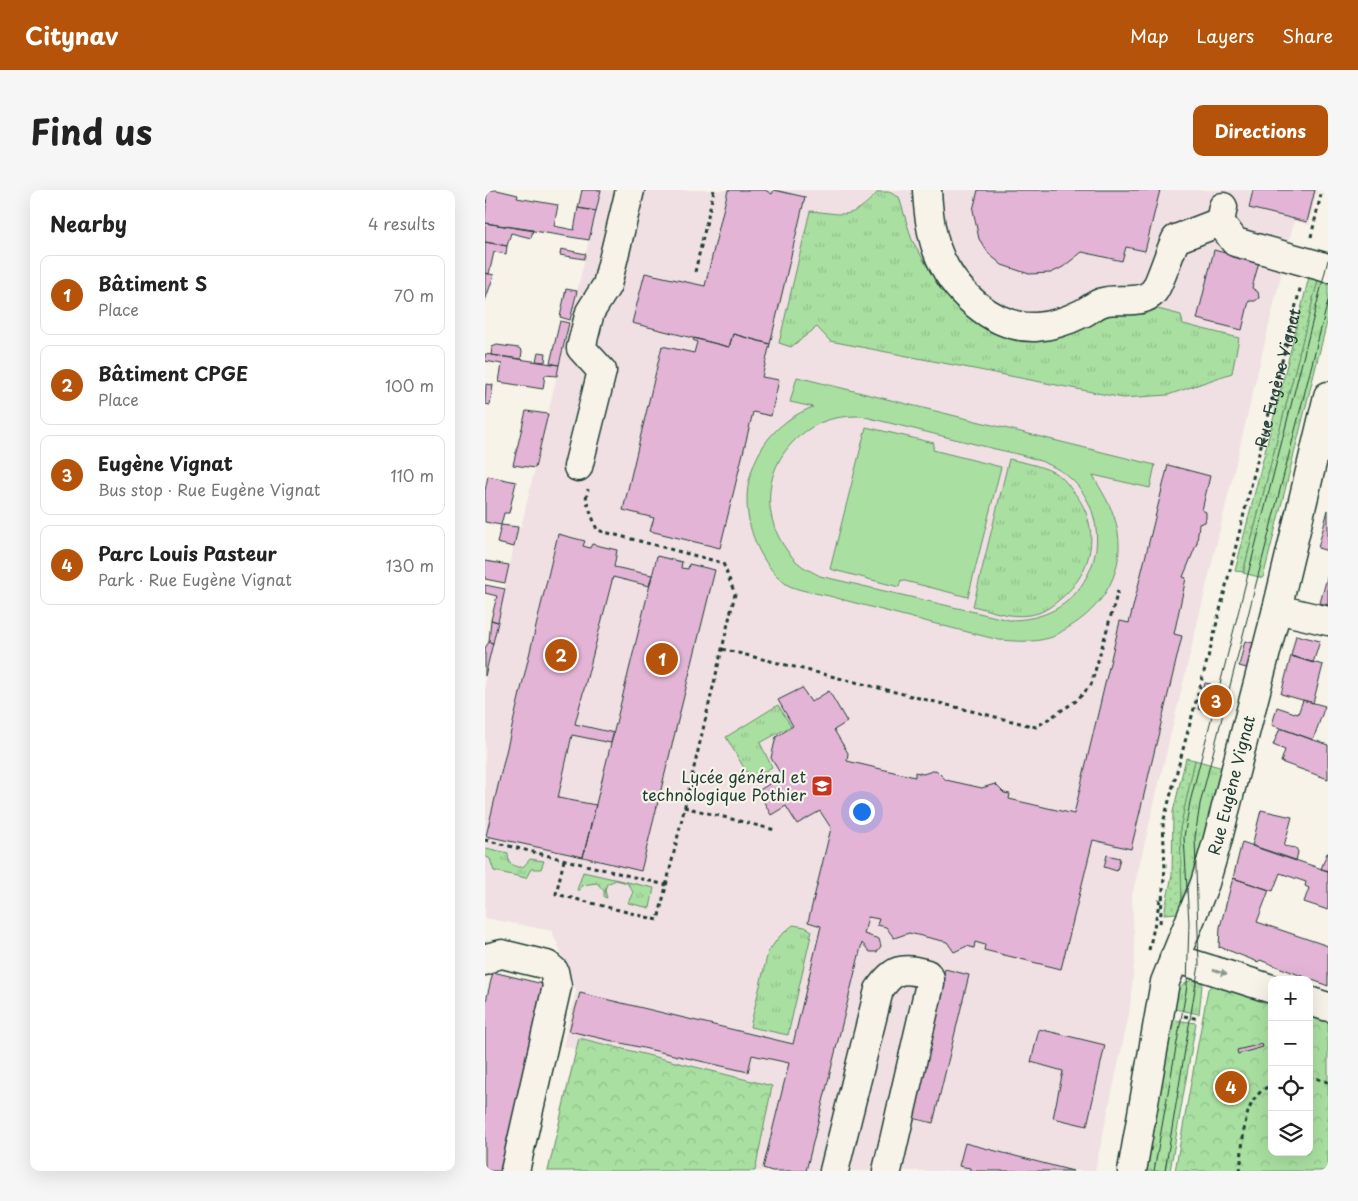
<!DOCTYPE html>
<html lang="en">
<head>
<meta charset="utf-8">
<style>
	:root { --surface:#fff; --page:#f6f6f6; --text:#222; --muted:#767676; --line:#e0e0e0; --accent:#b45309 }
	body { margin:0; font-family:"Playpen Sans",sans-serif; background:var(--page); color:var(--text) }
	.controls { position:absolute; right:15px; bottom:15px; display:grid; overflow:hidden; border-radius:10px; box-shadow:0 5px 20px #0002 }
	.controls button { width:45px; height:45px; display:grid; place-items:center; padding:0; border:0; border-bottom:1px solid var(--line); background:var(--surface); color:var(--text); font:25px sans-serif }
	.you { position:absolute; left:376px; top:621px; width:18px; height:18px; margin:-12px; border:4px solid #fff; border-radius:50%; background:#1a73e8; box-shadow:0 0 0 8px #1a73e833 }
	.badge { display:grid; place-items:center; width:32px; height:32px; border-radius:50%; background:var(--accent); color:#fff; font-size:16px; font-weight:700 }
	.pin { position:absolute; translate:-50% -50%; border:2px solid #fff; box-shadow:0 1px 5px #0006 }
	.list { margin:0; padding:0; list-style:none }
	h2 { display:flex; justify-content:space-between; align-items:center; height:65px; margin:0; padding:0 20px; font-size:21px }
	h2 small { font-size:16px; font-weight:400; color:var(--muted) }
	.list li { display:grid; grid-template-columns:32px 1fr auto; gap:15px; align-items:center; box-sizing:border-box; height:80px; margin:0 10px 10px; padding:0 10px; border:1px solid var(--line); border-radius:10px }
	.list b { display:block; font-size:19px; white-space:nowrap }
	.list p { margin:0; font-size:16px; white-space:nowrap; color:var(--muted) }
	.list em { font-size:16px; font-style:normal; color:var(--muted) }
	.icon { flex:none; width:28px; height:28px; fill:none; stroke:currentColor; stroke-width:2; stroke-linecap:round; stroke-linejoin:round }
	.map { position:relative; flex:none; width:843px; height:981px; overflow:hidden; border-radius:10px }
	header { display:flex; align-items:center; gap:30px; box-sizing:border-box; height:70px; padding:0 25px; background:var(--accent); color:#fff }
	header strong { font-size:24px }
	nav { display:flex; gap:28px; margin-inline-start:auto; font-size:18px }
	.intro { display:flex; align-items:center; justify-content:space-between; box-sizing:border-box; height:120px; padding:0 30px }
	h1 { margin:0; font-size:35px }
	.button { padding:12px 22px; border-radius:10px; background:var(--accent); color:#fff; font-size:18px; font-weight:700 }
	main { display:flex; gap:30px; padding:0 30px }
	aside { flex:1; background:var(--surface); border-radius:10px; box-shadow:0 5px 20px #0002 }
	.map>svg:first-child { display:block }
	.built { fill:#f1e0e3 }
	.grass { fill:url(#grass-tufts); stroke:#648e6a }
	.forest { fill:url(#forest-crowns); stroke:#648e6a }
	.garden { fill:url(#garden-dots); stroke:#648e6a }
	.pitch { fill:#a9dfa1; stroke:#648e6a; fill-rule:evenodd }
	.building { fill:#e3b4d6; stroke:#1f3d34 }
	.lines { fill:none; stroke-linecap:round; stroke-linejoin:round }
	.minor-casing { stroke:#1f3d34; stroke-width:31 }
	.path { stroke:#1f3d34; stroke-width:3; stroke-dasharray:4 4; stroke-linecap:butt }
	.minor { stroke:#f7f3e8; stroke-width:28 }
	.tram { stroke:#1f3d34; stroke-width:1 }
	.oneway { fill:#8b988e }
	.labels { text-anchor:middle; stroke-width:4.5; stroke-linejoin:round; paint-order:stroke }
	.street-label { font-size:16px; fill:#1f3d34; stroke:#f7f3e8 }
	.poi-label { font-size:16px; fill:#1f3d34; stroke:#f7f3e8; text-anchor:end }
</style>
</head>
<body>
<header>
<strong>Citynav</strong>
<nav><a>Map</a><a>Layers</a><a>Share</a></nav>
</header>
<div class="intro"><h1>Find us</h1><a class="button">Directions</a></div>
<main>
<aside>
<h2>Nearby<small>4 results</small></h2>
<ul class="list">
<li><span class="badge">1</span><div><b>Bâtiment S</b><p>Place</p></div><em>70 m</em></li>
<li><span class="badge">2</span><div><b>Bâtiment CPGE</b><p>Place</p></div><em>100 m</em></li>
<li><span class="badge">3</span><div><b>Eugène Vignat</b><p>Bus stop · Rue Eugène Vignat</p></div><em>110 m</em></li>
<li><span class="badge">4</span><div><b>Parc Louis Pasteur</b><p>Park · Rue Eugène Vignat</p></div><em>130 m</em></li>
</ul>
</aside>
<div class="map">
<svg width="843" height="981" viewBox="0 0 843 981">
	<defs>
		<pattern id="grass-tufts" width="24" height="20" patternUnits="userSpaceOnUse" patternTransform="scale(1.25)"><rect width="24" height="20" fill="#a9dfa1"/><path d="M3 7l-1-3M5 7V3M7 7l1-3M15 17l-1-3M17 17v-4M19 17l1-3" fill="none" stroke="#91c08b"/></pattern>
		<pattern id="forest-crowns" width="20" height="18" patternUnits="userSpaceOnUse" patternTransform="scale(1.25)"><rect width="20" height="18" fill="#a9dfa1"/><path d="M2 6a3 3 0 1 1 6 0M12 15a3 3 0 1 1 6 0" fill="none" stroke="#91c08b"/></pattern>
		<pattern id="garden-dots" width="8" height="8" patternUnits="userSpaceOnUse" patternTransform="scale(1.25)"><rect width="8" height="8" fill="#a9dfa1"/><path d="M2 2h.1M6 6h.1" fill="none" stroke="#91c08b" stroke-width="1.8" stroke-linecap="round"/></pattern>
	</defs>
	<rect width="100%" height="100%" fill="#f7f3e8"/>
	<filter id="ink" filterUnits="userSpaceOnUse"><feTurbulence type="fractalNoise" baseFrequency=".02" numOctaves="2"/><feDisplacementMap in="SourceGraphic" scale="10" xChannelSelector="R" yChannelSelector="G"/><feConvolveMatrix kernelMatrix="1 2 1 2 8 2 1 2 1" color-interpolation-filters="sRGB"/></filter>
	<g filter="url(#ink)">
		<path class="built" d="M116,0h716l-8,35 -15,-4 -162,675 3,60 -6,59 -34,156h-22l-108,-27 -6,21 11,3v3h-423l28,-122 -12,-3 13,-55 -24,-60 -67,-13v-242l33,-149h3z"/>
		<path class="grass" d="M393,2h11l10,5 13,43 14,24 39,50 25,16 29,7 80,-18 18,-8 25,-2h16l23,6 2,9 56,14 -7,35 -64,22 -45,3 -293,-57 -13,-14 -26,20 -12,-4 31,-132c37,3 40,10 68,-19z
			M834,86l9,2v40l-65,260 -20,-5z
			M524,269c17,4 36,7 51,17 4,3 8,9 12,14 30,34 23,82 -13,110 -8,7 -18,14 -30,15 -19,3 -37,-4 -56,-9z
			M293,515l13,21 -31,17 12,24 -21,13 -25,-43z
			M710,570l28,8 -21,87 -20,52 -2,-79z
			M1,658l22,5 1,10 8,4h6l7,-8 14,2 -3,8h-10l-5,9 -32,-7 -4,-12 -5,-3z
			M98,682l71,16 -4,20 -22,-5 5,-11 -6,-9 -11,-3 -9,4 -2,6 2,8 -3,-1v-6l-7,-8 -15,2 -2,5h-3z
			M308,735l12,2 7,4 -24,104 -38,-8 18,-75 11,-15z
			M718,786l-4,38 -29,-6c6,-20 14,-27 33,-32z
			M684,829l27,4 -26,148h-24l15,-83z"/>
		<path class="forest" d="M730,793l57,19v150h37v-137l19,7v149h-153l33,-182z
			M94,848l193,48 -17,85h-207z"/>
		<path class="garden" d="M825,83l9,3 -76,296 -8,-1z
			M701,568l9,2 -15,68 2,79 -4,6 -14,1 8,-39 1,-63z"/>
		<path class="pitch" d="M312,187l358,88 -5,23 -57,-13c8,16 19,31 23,48 12,45 -12,85 -50,106 -6,3 -11,8 -17,9 -17,5 -33,3 -50,2 -55,-14 -111,-28 -166,-43 -11,-3 -39,-7 -47,-13 -29,-22 -45,-68 -37,-103 8,-36 30,-61 64,-74l-23,-5zM376,226c42,10 84,21 126,31 24,6 51,10 72,23 36,21 48,71 28,106 -16,31 -44,44 -78,44l-189,-44c-7,-4 -17,-8 -23,-14 -44,-44 -34,-112 23,-139 13,-6 28,-7 41,-7z
			M381,237l68,16 -1,7 68,17 -33,130 -67,-17 -2,7 -69,-18z"/>
		<path class="building" d="M2,0h10l21,5 -1,3 41,7 -4,21 20,4 4,-22 18,3 -7,29 -104,-17z
			M97,0h19l-5,21 -18,-3z
			M243,0h37l7,4 2,-4 31,7 -35,147 -37,-10 -4,13 -97,-24 13,-50 60,13z
			M493,0h182l-15,61 -19,-4 -4,14 -40,-9 -19,15 -12,6 -22,1 -27,-9 -13,-11 -10,-15 -6,-29z
			M768,0h62l-8,32 -58,-14z
			M0,33l48,7 -2,8 -20,-5 -4,13 -22,-4z
			M0,52l22,4 -1,8 -12,-2 -5,22 -4,-1z
			M76,59l25,5 -2,5 -24,-4z
			M729,60l45,12 -7,26 6,4 1,6 -4,3h-6l-7,29 -45,-11z
			M0,83l9,2 -9,26z
			M81,99l11,2 -7,29 -10,-3z
			M75,131l9,2 -10,42 -9,-2z
			M248,144l37,10 -8,33 17,3 -8,36 -18,-4 -33,136 -70,-17 4,-13 -31,-8 39,-164 32,7 3,-11 -4,-2 1,-2 35,9z
			M12,155l22,3 3,3 -1,8 -30,-4 1,-8z
			M53,162l8,1 -1,9 -9,-1z
			M0,164l74,11 -2,11 -12,-1 -2,14 -44,-7 3,-18 -17,-3z
			M1,194l7,1 -3,20 -5,-1z
			M41,221l22,3 -13,54 -22,-3z
			M683,275l42,11 -8,34 4,2v6l-1,4 -6,2 -2,19 -14,34 3,1 -12,56 8,2 -51,213 -38,-9 -32,129 -77,-19 1,-5 -10,-3 -1,6 -7,-2 -13,6 -7,-10 -38,-9 -15,5 -8,-11 -9,-2 2,-6 -11,-2 -4,17 15,5 2,7 -4,6h-7l-8,-9 -56,228h-34l-9,-3 26,-105 -37,-8 -4,17 -179,-41 11,-38 213,51 28,-118 -13,-4 23,-94 -11,-17 -23,13 -11,-18 -15,9 -13,-24 24,-15 -11,-18 5,-21 17,-11 -15,-26 24,-12 9,14 18,-11 18,31 -13,8 14,23 -1,8 68,16v-5l8,2 13,-4 10,10 36,8 13,-4 9,9 6,1 -1,5 65,15 46,-193 9,2z
			M3,286l28,6 -7,31h-5l-3,12 -16,-3v-31z
			M843,320v41l-10,-3z
			M16,335l17,2 -4,20 -17,-4z
			M73,344l27,7 -2,5 7,2 2,-4 25,6 -3,17 38,8 -3,11 -36,-9 -38,147 39,9 -3,10 -39,-8 -14,63 38,7 -13,52 -97,-21z
			M172,366l25,6 -1,6 7,1 1,-5 26,6 -74,301 -58,-14z
			M0,371l24,4 -4,18 -20,-4z
			M843,384v31l-8,-2z
			M0,395l20,4 -7,33 -7,-2 6,-24 -12,-3z
			M6,430l7,2 -5,21 -4,-1z
			M811,445l24,6 -7,22 -22,-7z
			M760,451l8,2 -6,25 -8,-2z
			M4,452l4,1 -8,33v-28z
			M806,466l32,9 -10,38 -32,-9z
			M720,493l6,1 -7,27 -6,-2z
			M818,510l22,6 -12,34 -41,-15 5,-18 21,7z
			M795,538l48,17v34l-47,-17 4,-12 -12,-5z
			M776,620l31,7 -8,29 12,2 2,4 -2,9 -44,-15z
			M757,652l86,29v39l-24,-8 5,-14 -4,-2 1,-4 -26,-9 -7,18 -40,-13z
			M842,663h1v18l-7,-2z
			M622,665l13,3 -3,13 -13,-4z
			M748,688l36,12 -12,32 71,24v40l-68,-26 -2,2 -38,-15 -1,1 1,-21z
			M460,779l24,6 -36,148 -25,-6z
			M8,782l54,13 -45,186h-17v-166z
			M554,839l66,16 -18,81 -34,-8 10,-47 -32,-9z
			M777,854l1,3 -25,7 -1,-4z
			M480,953l108,28h-103v-3l-11,-2z"/>
		<g class="lines">
			<g class="minor-casing">
				<g id="minor">
					<path d="M442,0c1,20 3,40 10,60 14,39 55,79 99,77 16,-1 33,-7 47,-14 6,-3 13,-9 20,-11 15,-5 39,4 51,-11 6,-7 16,-41 22,-52l44,-17"/>
					<path d="M738,17l-3,15 15,20 93,26"/>
					<path d="M93,277l24,-96 -21,-23 9,-36 17,-27 23,-95"/>
					<path d="M792,419l51,12"/>
					<path d="M689,768l98,31"/>
					<path d="M0,771l5,-4 12,-3 45,11 7,6 3,15 -42,185"/>
					<path d="M824,811l19,6"/>
					<path d="M349,981l45,-181c15,-22 23,-23 48,-16l3,4v6l-43,187"/>
					<path id="s2" d="M647,981l33,-189 40,-99 12,-41 60,-233 51,-213"/>
				</g>
			</g>
			<g class="path">
				<path d="M826,47l11,-47"/>
				<path d="M210,82l19,-82"/>
				<path d="M237,459l314,78 40,-26 15,-16 27,-94"/>
				<path d="M199,617l91,23"/>
				<path d="M0,650l181,45"/>
				<path d="M79,670l-8,34 102,26 77,-326 -12,-31 -126,-33 -11,-31 2,-10"/>
				<path id="s1" d="M675,733l5,-55 -2,-45 48,-177 90,-361"/>
				<path d="M664,760l12,-55"/>
				<path d="M699,826l15,3"/>
				<path d="M824,886l19,6"/>
				<path d="M755,981c4,-29 0,-74 32,-86"/>
			</g>
			<use href="#minor" class="minor"/>
			<path class="tram" d="M669,981l33,-185 2,-63 -5,-86 6,-35 138,-542
				M680,981l34,-206 -4,-128 5,-33 128,-503"/>
		</g>
		<defs><path id="oneway-solid" d="M-6-.8H1V-3.2L6.5 0L1 3.2V.8H-6Z" transform="scale(1.25)"/></defs>
		<use class="oneway" href="#oneway-solid" transform="translate(735 782) rotate(17)"/>
	</g>
	<defs>
		<g id="school-square" transform="scale(1.125)"><rect x="-9" y="-9" width="18" height="18" rx="4" fill="#c8321e" stroke="#f7f3e8"/><path d="M0-5L7-2L0 1L-7-2ZM-4 1L0 2.5L4 1V4Q0 6-4 4Z" fill="#fff"/></g>
	</defs>
	<g fill-rule="evenodd">
		<use href="#school-square" x="337" y="596"/>
	</g>
	<g class="labels">
		<g class="street-label">
			<text dy="6" stroke="none"><textPath href="#s1" startOffset="560">Rue Eugène Vignat</textPath></text>
			<text dy="6" stroke="none"><textPath href="#s2" startOffset="400">Rue Eugène Vignat</textPath></text>
		</g>
		<g class="poi-label">
			<text x="321" y="593">Lycée général et<tspan x="321" dy="18">technologique Pothier</tspan></text>
		</g>
	</g>
</svg>
<div class="controls">
<button>+</button>
<button>−</button>
<button><svg class="icon" aria-label="locate" viewBox="0 0 24 24"><circle cx="12" cy="12" r="6"/><path d="M12 2v4M12 18v4M2 12h4M18 12h4"/></svg></button>
<button><svg class="icon" aria-label="layers" viewBox="0 0 24 24"><path d="M12 4l9 5-9 5-9-5zM3 14l9 5 9-5"/></svg></button>
</div>
<div class="you"></div>
<div class="pin badge" style="left:177px;top:469px">1</div>
<div class="pin badge" style="left:76px;top:465px">2</div>
<div class="pin badge" style="left:731px;top:511px">3</div>
<div class="pin badge" style="left:746px;top:897px">4</div>
</div>
</main>
</body>
</html>
